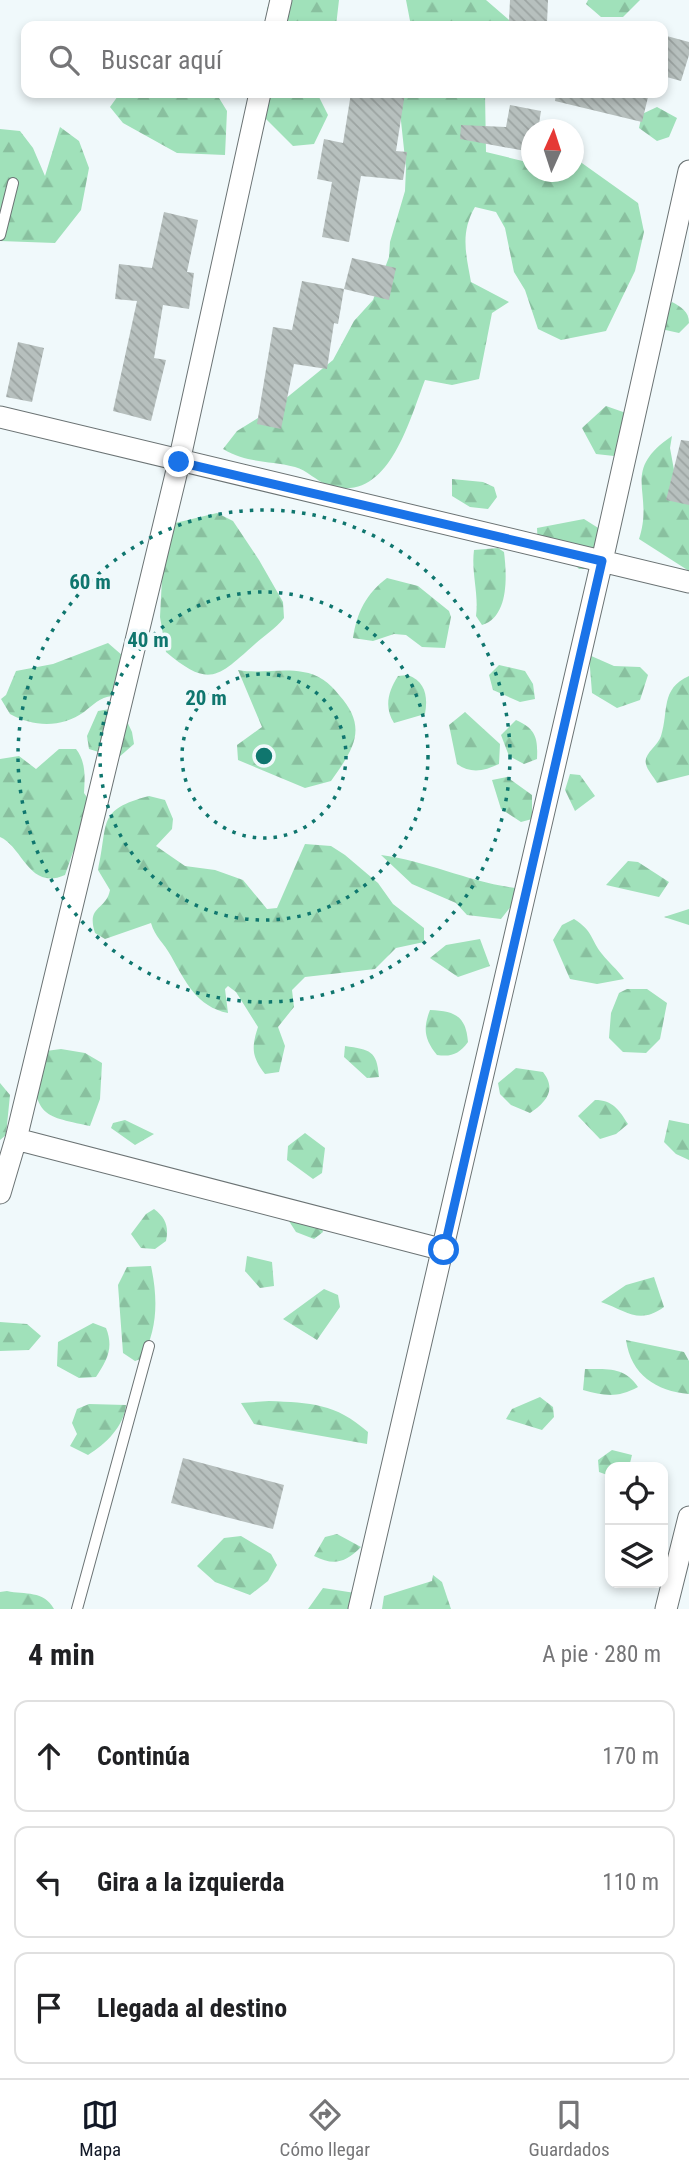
<!DOCTYPE html>
<html lang="es">
<head>
<meta charset="utf-8">
<style>
	:root { --surface:#fff; --page:#f6f6f6; --text:#202124; --muted:#757577; --line:#e0e0e0; --accent:#111827 }
	body { margin:0; font-family:"Roboto Condensed",sans-serif; background:var(--page); color:var(--text) }
	.controls { position:absolute; right:21px; bottom:21px; display:grid; overflow:hidden; border-radius:14px; box-shadow:0 4px 10px #0003 }
	.controls button { width:63px; height:63px; display:grid; place-items:center; padding:0; border:0; border-bottom:2px solid var(--line); background:var(--surface); color:var(--text); font:35px sans-serif }
	.compass { position:absolute; left:521px; top:119px; width:63px; height:63px; border-radius:50%; background:var(--surface); box-shadow:0 4px 10px #0003; rotate:3deg }
	.stop { position:absolute; width:21px; height:21px; margin:-16px; border:5px solid #1a73e8; border-radius:50%; background:#fff }
	.stop.end { background:#1a73e8; border-color:#fff; box-shadow:0 2px 7px #0008 }
	.list { margin:0; padding:0; list-style:none }
	h2 { display:flex; justify-content:space-between; align-items:center; height:91px; margin:0; padding:0 28px; font-size:30px }
	h2 small { font-size:23px; font-weight:400; color:var(--muted) }
	.list li { display:grid; grid-template-columns:46px 1fr auto; gap:21px; align-items:center; box-sizing:border-box; height:112px; margin:0 14px 14px; padding:0 14px; border:2px solid var(--line); border-radius:14px }
	.list b { display:block; font-size:26px; white-space:nowrap }
	.list em { font-size:23px; font-style:normal; color:var(--muted) }
	.icon { flex:none; width:38px; height:38px; fill:none; stroke:currentColor; stroke-width:2; stroke-linecap:round; stroke-linejoin:round }
	.map { position:relative; flex:none; width:689px; height:1609px; overflow:hidden }
	.search { position:absolute; background:var(--surface); box-shadow:0 4px 10px #0003; left:21px; right:21px; top:21px; height:77px; display:flex; align-items:center; gap:18px; box-sizing:border-box; padding:0 24px; border-radius:14px; color:var(--muted); font-size:26px }
	.sheet { height:469px; background:var(--surface) }
	nav { display:flex; justify-content:space-around; align-items:center; box-sizing:border-box; height:98px; border-top:2px solid var(--line); background:var(--surface); font-size:19px; color:var(--muted) }
	nav a { display:grid; justify-items:center; gap:4px }
	nav .on { color:var(--accent) }
	.map>svg:first-child { display:block }
	.forest { fill:url(#forest-firs) }
	.building { fill:url(#building-back-hatch) }
	.lines { fill:none; stroke-linecap:round; stroke-linejoin:round }
	.lane-casing { stroke:#6b7374; stroke-width:12 }
	.street-casing { stroke:#6b7374; stroke-width:23 }
	.lane { stroke:#fff; stroke-width:10 }
	.street { stroke:#fff; stroke-width:21 }
	.route { stroke:#1a73e8; stroke-width:9 }
	.ring { fill:none; stroke:#0f766e; stroke-width:3.5; stroke-dasharray:3.5 7 }
	.centre { fill:#0f766e; stroke:#f0f9fb; stroke-width:3.5 }
	.ring-label { font-size:21px; text-anchor:middle; font-weight:bold; fill:#0f766e; stroke:#f0f9fb; stroke-width:7; stroke-linejoin:round; paint-order:stroke }
</style>
</head>
<body>
<div class="map">
<svg width="689" height="1609" viewBox="0 0 689 1609">
	<defs>
		<pattern id="forest-firs" width="22" height="20" patternUnits="userSpaceOnUse" patternTransform="scale(1.75)"><rect width="22" height="20" fill="#a0e1ba"/><path d="M5 1l3.5 6h-7zM16 11l3.5 6h-7z" fill="#89c09f"/></pattern>
		<pattern id="building-back-hatch" width="6" height="6" patternUnits="userSpaceOnUse" patternTransform="scale(1.75)"><rect width="6" height="6" fill="#b7c0be"/><path d="M-1 5l2 2M0 0l6 6M5-1l2 2" fill="none" stroke="#9ca4a2"/></pattern>
	</defs>
	<rect width="100%" height="100%" fill="#f0f9fb"/>
	<path class="forest" d="M274,0h65l-3,26h-68l-1,-18z
		M406,0h80l30,26h-105z
		M588,0h52l-17,17h-22l-15,-13z
		M120,93h96l11,18 -2,44 -48,-2 -54,-30 -13,-16z
		M264,93h53l11,22 -14,29 -21,2 -37,-37z
		M398,93h87l1,59 45,11 1,9h42v-11h5l59,42 6,29 -9,39 -29,60 -45,9 -23,-11 -13,-39 -11,-18 -9,-44 -9,-16 -21,-5c-15,26 -9,47 -4,75l38,20 -17,11 -13,66 -27,6 -27,-5c-16,41 -37,126 -97,105 -12,-4 -21,-15 -33,-18 -27,-7 -46,-3 -72,-18l14,-18 37,-23 59,-48 21,-39 19,-21 16,-43 1,-15 15,-51 1,-23z
		M657,107l20,11 -8,19 -12,4 -18,-13 3,-14z
		M60,127l19,14 10,27 -8,42 -26,33 -55,-2v-112l20,2 13,17 12,28z
		M672,302c9,5 17,9 17,21l-10,10 -18,-4 4,-19z
		M606,406l20,7v39l-12,4 -18,-2 -14,-26z
		M672,436l-2,12 8,44 11,4v75l-50,-32c16,-48 -20,-67 33,-103z
		M452,479l31,3 11,5 3,10 -9,12 -18,-2 -18,-11z
		M217,513l16,8 26,39 24,42 1,16c-9,11 -19,17 -29,26 -38,34 -46,44 -89,8l-6,-35 2,-39 9,-54z
		M584,519l19,12 4,23 -23,15h-5l-15,-16 -26,-4 -1,-21z
		M498,548l6,4c3,24 5,65 -22,73l-6,-9c3,-23 -5,-43 -2,-66z
		M387,578l31,8 31,25 2,6 -6,31 -23,-1 -16,-12 -12,-1 -21,7 -20,-3c4,-26 13,-44 34,-60z
		M108,643l15,13 -11,40c-12,1 -19,9 -28,16 -22,16 -51,15 -74,2l-9,-15 5,-4 10,-24 37,-7z
		M589,655l25,11 26,1 8,8 -8,25 -23,8 -25,-15z
		M499,665l26,6 8,13 2,15 -15,3 -27,-12 -4,-15z
		M238,670c21,4 44,-2 65,2 15,2 27,11 36,23 30,33 14,55 -8,86l-26,7 -67,-28 -1,-15 25,-18z
		M408,675c18,7 20,22 17,39l-31,9c-10,-16 -6,-31 4,-47z
		M689,676v99l-32,8c-3,-6 -10,-13 -11,-19 -3,-10 12,-18 15,-28 8,-25 -1,-47 28,-60z
		M110,709l14,6 8,17 2,12 -16,14 -29,-9 -2,-13 11,-25z
		M465,712l35,32 -1,20c-15,7 -28,10 -42,0l-8,-39z
		M516,720c20,9 22,18 21,39l-13,5 -15,-8 -8,-21z
		M59,749h17c10,13 9,28 8,44l18,26 -1,12 -28,21 -8,23c-36,16 -42,-28 -65,-38v-78l19,-3 17,13z
		M570,774l10,1 15,21 -20,15 -10,-21z
		M507,777l25,18v24l-11,3 -20,-13 -9,-29z
		M149,796l16,4 8,19 -1,10 -16,17 29,20 30,4 28,10 24,29 10,-1 28,-64 26,2 14,9 33,28 15,21 31,24v14l-28,6 -21,21 -70,8 -13,13 2,17 -16,20 7,19 -6,26 -14,2c-13,-17 -14,-26 -7,-47l-22,-35 -8,-6 -3,3 3,24c-31,-6 -43,-32 -57,-57 -7,-13 -16,-19 -20,-33l-46,16 -10,-6c-9,-28 11,-22 15,-43l-12,-20c11,-48 -2,-60 51,-74z
		M381,855c46,6 88,27 134,33l4,8 -18,23 -34,-4 -11,-12 -44,-19z
		M628,861l10,1 31,20 -10,15 -53,-12z
		M689,909v16l-25,-8z
		M574,919c20,13 16,20 28,35 7,9 15,15 22,25l-27,5 -27,-5 -17,-39 9,-15z
		M480,939l10,27 -32,11 -28,-19 16,-13z
		M627,989h20l20,14 -7,36 -14,14 -23,-1 -14,-14 2,-25 8,-20z
		M430,1010c25,1 36,6 38,32 -9,12 -16,15 -31,13 -13,-16 -14,-27 -7,-45z
		M345,1046c25,4 32,4 34,31l-12,1 -23,-21z
		M61,1049l24,4 17,10 -2,36 -10,27c-52,-11 -49,-10 -62,-61l18,-14z
		M516,1068l27,4c14,18 3,30 -13,41l-19,-8 -11,-11 -2,-11z
		M0,1083l10,12 -4,40 -6,5z
		M595,1100c18,0 24,10 33,24l-12,10 -16,5 -22,-23z
		M125,1120l29,14 -19,11 -24,-17 2,-5z
		M669,1120l20,4v36l-13,-6 -12,-12z
		M305,1133l20,15 -3,25 -9,6 -26,-19 1,-14z
		M154,1209c12,9 15,18 12,32l-11,8 -14,-1 -10,-14 15,-20z
		M287,1218l33,4 3,10 -9,7 -18,-7z
		M247,1256l25,6 2,24 -14,2 -15,-17z
		M151,1266c7,32 7,65 -10,93l-6,2 -12,-8 -5,-68 9,-18z
		M654,1277l10,30c-25,18 -37,4 -63,-5l25,-17z
		M324,1289l14,6 2,12 -23,33 -34,-21z
		M0,1322l27,2 14,12 -12,14 -29,1z
		M93,1323l13,5c8,20 1,32 -10,49l-17,1 -22,-12 1,-24z
		M626,1340l58,12 5,9v33c-33,-3 -58,-19 -63,-54z
		M585,1369c23,0 40,-2 53,18 -20,11 -34,9 -55,3z
		M540,1397l13,10 1,10 -12,13 -36,-11 6,-10z
		M269,1401c42,2 66,2 99,31l-1,12 -113,-20 -13,-21z
		M89,1404l37,1c-2,21 -20,39 -38,50l-18,-9 7,-12 -5,-11 5,-14z
		M612,1450l20,5 -3,12h-19v9l-11,-4 -1,-12z
		M337,1534l24,13c-16,16 -27,19 -47,9l11,-19z
		M241,1536l30,18 6,11 -9,16 -18,14 -35,-13 -18,-16 27,-28z
		M433,1575l9,7 9,27h-69l2,-13 48,-15z
		M323,1588l32,5 1,16h-48z
		M7,1591c18,4 37,-1 47,18h-54v-17z"/>
	<path class="building" d="M510,0h38l-1,23 -38,-2z
		M663,35l26,7v13l-8,26 -18,-5z
		M351,93h54l-9,58 11,1 -4,28 -42,-4 -12,66 -27,-5 10,-55 -15,-3 7,-40 19,4z
		M556,93h93l-7,29 -87,-21z
		M510,105l31,6 -3,19h-7v22l-71,-13 1,-14 45,2z
		M164,212l34,8 -11,52 7,1 -5,36 -26,-4 -9,53 12,2 -15,61 -38,-10 24,-110 -22,-2 4,-35 33,4z
		M352,258l44,10 -7,32 -45,-11z
		M302,281l42,8 -6,35 -4,-1 -7,46 -33,-5 -13,65 -24,-5 16,-97 19,3z
		M18,342l26,6 -12,54 -26,-5z
		M681,440l8,1v64l-23,-5z
		M183,1458l101,27 -11,44 -102,-26z"/>
	<g class="lines">
		<g class="lane-casing">
			<path id="lane" d="M0,235l13,-52
				M77,1609l72,-263"/>
		</g>
		<g class="street-casing">
			<path id="street" d="M275,26l6,-26
				M0,417l689,165
				M16,1139l428,111
				M0,1193l16,-54 163,-677 81,-369
				M359,1609l243,-1048 87,-390
				M666,1609l23,-92"/>
		</g>
		<use href="#lane" class="lane"/>
		<use href="#street" class="street"/>
	</g>
	<g class="lines">
		<path class="route" d="M179,462l423,99 -158,689"/>
	</g>
	<g class="ring">
		<circle cx="264" cy="756" r="82"/>
		<circle cx="264" cy="756" r="164"/>
		<circle cx="264" cy="756" r="246"/>
	</g>
	<circle cx="264" cy="756" r="10" class="centre"/>
	<g class="ring-label">
		<text x="90" y="589">60 m</text>
		<text x="148" y="647">40 m</text>
		<text x="206" y="705">20 m</text>
	</g>
</svg>
<div class="controls">
<button><svg class="icon" aria-label="locate" viewBox="0 0 24 24"><circle cx="12" cy="12" r="6"/><path d="M12 2v4M12 18v4M2 12h4M18 12h4"/></svg></button>
<button><svg class="icon" aria-label="layers" viewBox="0 0 24 24"><path d="M12 4l9 5-9 5-9-5zM3 14l9 5 9-5"/></svg></button>
</div>
<svg class="compass" viewBox="-18 -18 36 36"><path d="M0-13l5 13h-10z" fill="#e53935"/><path d="M0 13l5-13h-10z" fill="#757577"/></svg>
<div class="stop" style="left:444px;top:1250px"></div>
<div class="stop end" style="left:179px;top:462px"></div>
<div class="search"><svg class="icon" aria-label="search" viewBox="0 0 24 24"><circle cx="10" cy="10" r="6"/><path d="M15 15l6 6"/></svg>Buscar aquí</div>
</div>
<section class="sheet">
<h2>4 min<small>A pie · 280 m</small></h2>
<ul class="list">
<li><svg class="icon" aria-label="ahead" viewBox="0 0 24 24"><path d="M12 20V5M6 11l6-6 6 6"/></svg><div><b>Continúa</b></div><em>170 m</em></li>
<li><svg class="icon" aria-label="left" viewBox="0 0 24 24"><path d="M17 20v-9H6M10 6l-5 5 5 5"/></svg><div><b>Gira a la izquierda</b></div><em>110 m</em></li>
<li><svg class="icon" aria-label="arrive" viewBox="0 0 24 24"><path d="M6 21V4h12l-3 4 3 4H6"/></svg><div><b>Llegada al destino</b></div></li>
</ul>
</section>
<nav>
<a class="on"><svg class="icon" aria-label="map" viewBox="0 0 24 24"><path d="M3 6l6-2 6 2 6-2v14l-6 2-6-2-6 2zM9 4v14M15 6v14"/></svg>Mapa</a>
<a><svg class="icon" aria-label="directions" viewBox="0 0 24 24"><path d="M12 3l9 9-9 9-9-9zM9 14v-3h6M13 9l2 2-2 2"/></svg>Cómo llegar</a>
<a><svg class="icon" aria-label="saved" viewBox="0 0 24 24"><path d="M7 4h10v16l-5-4-5 4z"/></svg>Guardados</a>
</nav>
</body>
</html>
